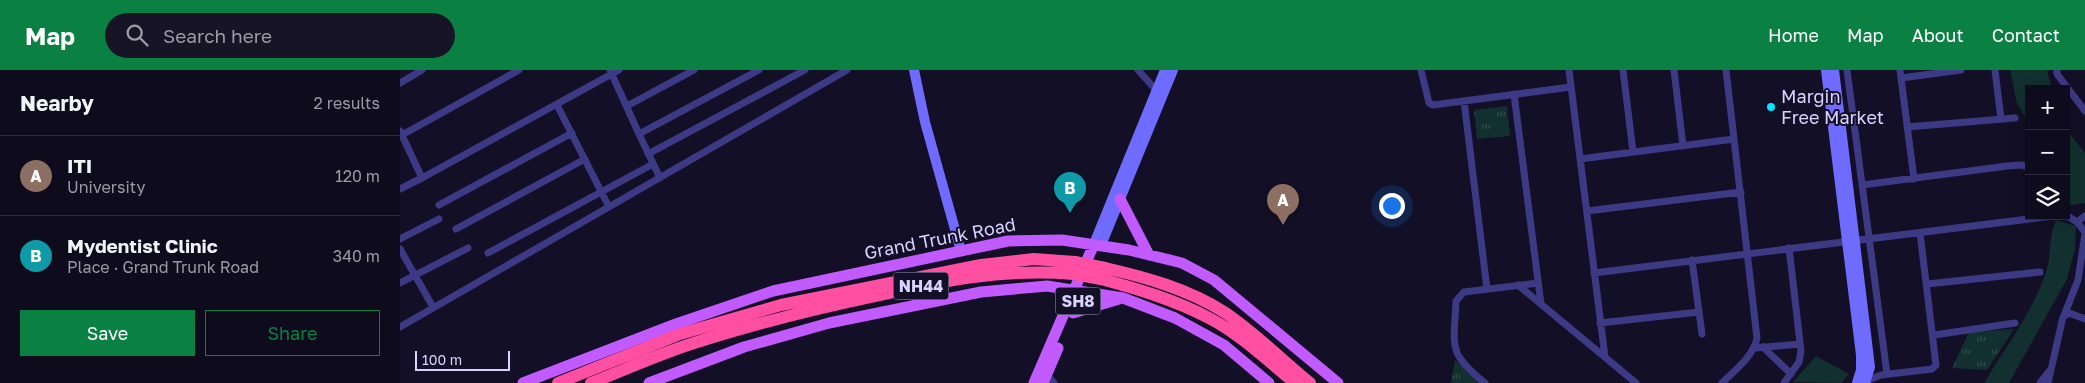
<!DOCTYPE html>
<html lang="en">
<head>
<meta charset="utf-8">
<style>
	:root { --surface:#0e0b1c; --page:#171425; --text:#f1f3f6; --muted:#9b9ba3; --line:#2e2b3b; --accent:#0b8043 }
	body { margin:0; font-family:"Golos Text",sans-serif; background:var(--page); color:var(--text) }
	.controls { position:absolute; right:15px; top:15px; display:grid; overflow:hidden; border-radius:0px; box-shadow:0 5px 20px #0002 }
	.controls button { width:45px; height:45px; display:grid; place-items:center; padding:0; border:0; border-bottom:1px solid var(--line); background:var(--surface); color:var(--text); font:25px sans-serif }
	.scale { position:absolute; left:15px; bottom:12px; width:95px; box-sizing:border-box; padding-left:5px; border:2px solid #d9d4ff; border-top:0; font-size:14px; line-height:18px; white-space:nowrap; color:#d9d4ff; -webkit-text-stroke:4px #130f26; paint-order:stroke }
	.you { position:absolute; left:991px; top:135px; width:18px; height:18px; margin:-12px; border:4px solid #fff; border-radius:50%; background:#1a73e8; box-shadow:0 0 0 8px #1a73e833 }
	.badge { display:grid; place-items:center; width:32px; height:32px; border-radius:50%; background:var(--accent); color:#fff; font-size:16px; font-weight:700 }
	.pin { position:absolute; translate:-50% -41px; filter:drop-shadow(0 1px 2px #0008) }
	.pin::after { content:''; position:absolute; top:26px; width:18px; height:15px; background:inherit; clip-path:polygon(0 0,100% 0,50% 100%) }
	.list { margin:0; padding:0; list-style:none }
	h2 { display:flex; justify-content:space-between; align-items:center; height:65px; margin:0; padding:0 20px; font-size:21px }
	h2 small { font-size:16px; font-weight:400; color:var(--muted) }
	.list li { display:grid; grid-template-columns:32px 1fr auto; gap:15px; align-items:center; box-sizing:border-box; height:80px; padding:0 20px; border-top:1px solid var(--line) }
	.list b { display:block; font-size:19px; white-space:nowrap }
	.list p { margin:0; font-size:16px; white-space:nowrap; color:var(--muted) }
	.list em { font-size:16px; font-style:normal; color:var(--muted) }
	.actions { display:flex; gap:10px; padding:15px 20px }
	.actions a { flex:1; padding:11px 0; border:1px solid var(--accent); border-radius:0px; text-align:center; font-size:18px; color:var(--accent) }
	.actions .main { background:var(--accent); color:#fff }
	.icon { flex:none; width:28px; height:28px; fill:none; stroke:currentColor; stroke-width:2; stroke-linecap:round; stroke-linejoin:round }
	.map { position:relative; flex:none; width:1685px; height:313px; overflow:hidden }
	header { display:flex; align-items:center; gap:30px; box-sizing:border-box; height:70px; padding:0 25px; background:var(--accent); color:#fff }
	header strong { font-size:24px }
	nav { display:flex; gap:28px; margin-inline-start:auto; font-size:18px }
	.search { width:350px; height:45px; background:var(--page); display:flex; align-items:center; gap:12px; box-sizing:border-box; padding:0 18px; border-radius:28px; color:var(--muted); font-size:19px }
	main { display:flex }
	aside { flex:1; background:var(--surface) }
	.map>svg:first-child { display:block }
	.grass { fill:#12302f }
	.park { fill:url(#park-tufts) }
	.lines { fill:none; stroke-linecap:round; stroke-linejoin:round }
	.street { stroke:#3d3a85; stroke-width:7 }
	.secondary { stroke:#6f6bff; stroke-width:10 }
	.primary { stroke:#c25bff; stroke-width:11 }
	.highway { stroke:#ff4fa3; stroke-width:12 }
	.highway-bridge { stroke:#ff4fa3; stroke-width:12 }
	.poi-dot { fill:#00e5ff; stroke:#130f26; stroke-width:2 }
	.labels { text-anchor:middle; stroke-width:4; stroke-linejoin:round; paint-order:stroke }
	.shield { fill:#130f26; stroke:#9e99be; stroke-width:1 }
	.shield-label { font-size:16px; font-weight:bold; fill:#d9d4ff }
	.poi-label { font-size:18px; fill:#d9d4ff; stroke:#130f26; text-anchor:start }
	.street-label { font-size:18px; fill:#d9d4ff; stroke:#130f26 }
</style>
</head>
<body>
<header>
<strong>Map</strong>
<div class="search"><svg class="icon" aria-label="search" viewBox="0 0 24 24"><circle cx="10" cy="10" r="6"/><path d="M15 15l6 6"/></svg>Search here</div>
<nav><a>Home</a><a>Map</a><a>About</a><a>Contact</a></nav>
</header>
<main>
<aside>
<h2>Nearby<small>2 results</small></h2>
<ul class="list">
<li><span class="badge" style="background:#8d6e63">A</span><div><b>ITI</b><p>University</p></div><em>120 m</em></li>
<li><span class="badge" style="background:#0f9aa8">B</span><div><b>Mydentist Clinic</b><p>Place · Grand Trunk Road</p></div><em>340 m</em></li>
</ul>
<div class="actions"><a class="main">Save</a><a>Share</a></div>
</aside>
<div class="map">
<svg width="1685" height="313" viewBox="0 0 1685 313">
	<defs>
		<pattern id="park-tufts" width="24" height="20" patternUnits="userSpaceOnUse" patternTransform="scale(1.25)"><rect width="24" height="20" fill="#12302f"/><path d="M3 7l-1-3M5 7V3M7 7l1-3M15 17l-1-3M17 17v-4M19 17l1-3" fill="none" stroke="#344d4e"/></pattern>
	</defs>
	<rect width="100%" height="100%" fill="#130f26"/>
	<path class="grass" d="M1610,0h37l5,19h-23v34l-12,-19z
		M1666,59l19,24v50l-19,3z
		M1656,150l20,6 -1,23 -8,30 -58,104h-25c20,-34 50,-73 62,-111 6,-17 2,-36 10,-52z
		M1416,286l33,18 -8,9 -48,-1z"/>
	<path class="park" d="M1107,36l3,30 -33,3 -3,-29z
		M1614,259l-27,41 -35,-2 17,-36z
		M1055,290l28,23h-32z"/>
	<g class="lines">
		<path class="street" d="M210,0l29,64 120,-64
			M738,0l18,20
			M1021,0l8,33 4,2 138,-18
			M1169,0l36,287
			M1223,0l10,82
			M1274,0l9,76
			M1447,0l40,304
			M1500,0l14,109
			M1595,0l6,49
			M1657,0v4l28,37
			M1501,8l60,-8
			M0,13l22,-13
			M1114,24l27,210
			M1064,31l23,188
			M157,35l52,102
			M227,36l67,-36
			M1507,57l108,-9
			M0,61l22,47 197,-108
			M239,64l21,44
			M2,65l117,-65
			M248,84l157,-84
			M1180,89l154,-20
			M1462,115l145,-19 14,-1 8,2
			M0,119l22,-11
			M39,135l133,-72
			M1187,141l154,-19
			M1666,145l11,7 8,10
			M1677,152l8,-6
			M56,159l129,-70
			M0,169l39,-20
			M0,179l33,58
			M88,183l165,-89
			M1292,190l10,74
			M1194,203l459,-57
			M0,213l68,-35
			M1527,214l113,-12
			M1118,215l118,98
			M1665,243l13,-33 7,-46
			M1200,253l99,-11
			M0,257l447,-257
			M1534,265l81,-12
			M1363,277l28,27
			M1355,278l45,-4
			M647,305l7,8
			M1466,311l15,-6 51,-6 4,-4 -16,-132
			M1085,313c-38,-31 -31,-35 -29,-82l8,-9 74,-9
			M1322,313c13,-13 31,-26 35,-45l-31,-268
			M1384,313l15,-21 2,-11 -12,-103
			M1640,313l11,-14
			M1648,313l15,-66 6,-4 16,6"/>
		<path class="secondary" d="M514,0l11,52 36,129
			M1426,0l35,285v15l-4,13
			M1434,0l36,297 -5,16
			M694,174l71,-174
			M701,175l72,-175"/>
		<path class="primary" d="M720,129l29,56
			M673,243l46,-14
			M123,313l153,-59 97,-33 235,-50 54,-1 67,10 53,13 32,17 124,103
			M249,313l95,-36 85,-24 152,-31 66,-6 76,12 52,20 49,27 45,38
			M634,313l60,-139
			M643,313l15,-35"/>
		<path class="highway" d="M705,198c40,9 83,21 119,44 28,18 59,49 86,71
			M701,209c37,10 74,21 108,39 31,16 59,43 86,65
			M158,313l122,-49 101,-29 200,-40 53,-6 41,3
			M191,313c33,-13 66,-28 100,-39 59,-19 119,-34 180,-47 70,-16 130,-29 203,-23"/>
		<path class="highway-bridge" d="M675,192l30,6
			M674,204l27,5"/>
	</g>
	<circle class="poi-dot" cx="1371" cy="37" r="5"/>
	<g class="labels">
		<g class="shield">
			<rect x="493.5" y="202.5" width="55" height="27" rx="4"/>
			<rect x="655.5" y="217.5" width="45" height="27" rx="4"/>
		</g>
		<g class="shield-label">
			<text x="521" y="222">NH44</text>
			<text x="678" y="237">SH8</text>
		</g>
		<g class="poi-label">
			<text x="1381" y="33">Margin<tspan x="1381" dy="21">Free Market</tspan></text>
		</g>
		<g class="street-label">
			<text transform="translate(540 169) rotate(-11)" y="6">Grand Trunk Road</text>
		</g>
	</g>
</svg>
<div class="controls">
<button>+</button>
<button>−</button>
<button><svg class="icon" aria-label="layers" viewBox="0 0 24 24"><path d="M12 4l9 5-9 5-9-5zM3 14l9 5 9-5"/></svg></button>
</div>
<div class="scale">100 m</div>
<div class="you"></div>
<div class="pin badge" style="left:883px;top:155px;background:#8d6e63">A</div>
<div class="pin badge" style="left:670px;top:143px;background:#0f9aa8">B</div>
</div>
</main>
</body>
</html>
